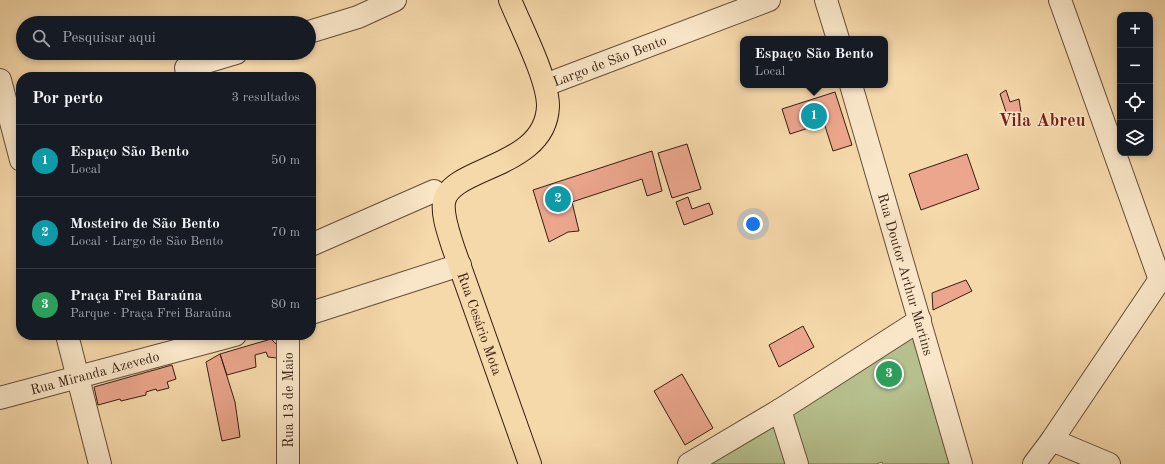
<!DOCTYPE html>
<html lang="pt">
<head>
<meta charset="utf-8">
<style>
	:root { --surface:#171b24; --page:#242831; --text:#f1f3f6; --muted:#9ea1a6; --line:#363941; --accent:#2563eb }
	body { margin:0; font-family:"Old Standard TT",serif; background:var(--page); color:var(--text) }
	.controls { position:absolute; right:12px; top:12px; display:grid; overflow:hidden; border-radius:8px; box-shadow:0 2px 6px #0003 }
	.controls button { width:36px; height:36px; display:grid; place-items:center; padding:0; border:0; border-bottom:1px solid var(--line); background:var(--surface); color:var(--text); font:20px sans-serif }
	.you { position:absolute; left:753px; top:224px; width:14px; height:14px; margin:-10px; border:3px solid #fff; border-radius:50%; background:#1a73e8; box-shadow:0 0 0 6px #1a73e833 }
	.badge { display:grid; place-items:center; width:26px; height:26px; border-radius:50%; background:var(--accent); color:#fff; font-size:13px; font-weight:700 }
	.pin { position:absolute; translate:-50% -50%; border:2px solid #fff; box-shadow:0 1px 4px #0006 }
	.popup { position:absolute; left:740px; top:36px; width:148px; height:52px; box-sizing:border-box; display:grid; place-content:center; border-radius:8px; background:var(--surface); filter:drop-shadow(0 1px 3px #0005); font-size:13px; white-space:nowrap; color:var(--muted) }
	.popup b { font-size:15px; color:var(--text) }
	.popup::after { content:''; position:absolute; left:50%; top:100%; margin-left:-8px; border:8px solid transparent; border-top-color:var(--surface) }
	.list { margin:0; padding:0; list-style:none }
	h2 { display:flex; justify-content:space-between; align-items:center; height:52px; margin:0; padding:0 16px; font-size:17px }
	h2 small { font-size:13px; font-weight:400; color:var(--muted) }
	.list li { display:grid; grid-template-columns:26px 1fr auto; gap:12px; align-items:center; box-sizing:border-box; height:72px; padding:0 16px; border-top:1px solid var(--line) }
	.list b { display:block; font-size:15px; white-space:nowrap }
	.list p { margin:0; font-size:13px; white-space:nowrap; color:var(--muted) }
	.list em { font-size:13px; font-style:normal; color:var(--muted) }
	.icon { flex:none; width:22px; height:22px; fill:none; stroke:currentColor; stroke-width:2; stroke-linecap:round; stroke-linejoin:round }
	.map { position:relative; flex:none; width:1165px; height:464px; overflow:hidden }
	.search { position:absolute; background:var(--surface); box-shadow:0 2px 6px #0003; left:16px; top:16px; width:300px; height:44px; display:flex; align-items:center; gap:10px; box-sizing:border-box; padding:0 14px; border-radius:22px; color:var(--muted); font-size:15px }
	.panel { position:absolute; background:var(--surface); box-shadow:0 2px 6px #0003; left:16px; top:72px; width:300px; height:268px; border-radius:16px }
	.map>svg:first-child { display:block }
	.green { fill:#b6c08e; stroke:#766f4f }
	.building { fill:#eca68d; stroke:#351e10 }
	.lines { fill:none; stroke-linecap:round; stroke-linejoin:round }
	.minor-casing { stroke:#654d37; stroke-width:24 }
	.major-casing { stroke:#351e10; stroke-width:24 }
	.minor { stroke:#f9e6c8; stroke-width:22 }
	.major { stroke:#f6d9ab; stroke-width:22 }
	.labels { text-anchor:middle; stroke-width:3; stroke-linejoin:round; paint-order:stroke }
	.street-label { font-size:14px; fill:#351e10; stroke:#f9e6c8 }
	.district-label { font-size:18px; font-weight:bold; fill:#7a1f14; stroke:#f9e6c8 }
</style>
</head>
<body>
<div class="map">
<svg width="1165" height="464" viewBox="0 0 1165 464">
	<rect width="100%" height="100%" fill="#f6d9ab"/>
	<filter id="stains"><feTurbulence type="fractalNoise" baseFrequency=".005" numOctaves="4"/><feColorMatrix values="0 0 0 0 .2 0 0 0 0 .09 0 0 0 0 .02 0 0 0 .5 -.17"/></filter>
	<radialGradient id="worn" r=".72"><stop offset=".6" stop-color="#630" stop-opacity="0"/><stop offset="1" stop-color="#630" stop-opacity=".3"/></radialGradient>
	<path class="green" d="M914,335l41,129h-72l-1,-2 -6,2h-72l-15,-50z
		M774,422l16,42h-88z"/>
	<path class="building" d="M1006,90l4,12 9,-3 2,13 -14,3 -7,-21z
		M835,92l17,53 -19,6 -9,-28 -34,11 -8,-25z
		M687,144l14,45 -29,9 -14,-45z
		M652,151l10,40 -15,5 -5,-17 -70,23 7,29 -11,1 -19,10 -16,-52z
		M967,154l12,35 -58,21 -12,-36z
		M688,197l4,12 17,-6 4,11 -29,11 -8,-23z
		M966,280l6,11 -39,19 -1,-17z
		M803,326l11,21 -35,20 -10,-22z
		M271,339l6,6v13l-9,-1 -2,-5 -11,3 1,12 -29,8 -7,-21z
		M220,354l15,48 5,35 -18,4 -16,-79z
		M172,365l4,14 -9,3 2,6 -12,3 -1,-2 -10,3v3l-25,6 -1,-2 -22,6 -4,-18z
		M682,374l31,54 -28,17 -31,-54z"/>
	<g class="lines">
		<g class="minor-casing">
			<g id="minor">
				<path d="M826,0l12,39"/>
				<path d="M1060,0l100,280"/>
				<path d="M309,32l49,-15 37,-17"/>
				<path d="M186,68l50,-15"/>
				<path d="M0,80l21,80"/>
				<path id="s1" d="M545,85l224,-85"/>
				<path id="s2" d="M851,85l110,379"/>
				<path d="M311,245l123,-54"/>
				<path d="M311,313l149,-48"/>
				<path d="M67,335l33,129"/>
				<path id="s3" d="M0,398l235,-63"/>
				<path d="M780,410l17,54"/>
				<path d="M1052,440l57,24"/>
				<path d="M288,464v-129"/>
				<path d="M689,464l91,-54 140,-90"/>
				<path d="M1034,464l18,-24 113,-168"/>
			</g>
		</g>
		<g class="major-casing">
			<g id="major">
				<path id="s4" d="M510,0c11,27 38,79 38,106 -2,63 -98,60 -104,96 -2,14 5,32 9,45l77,217"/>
			</g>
		</g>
		<use href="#minor" class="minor"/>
		<use href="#major" class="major"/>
	</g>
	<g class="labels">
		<g class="street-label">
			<text dy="5" stroke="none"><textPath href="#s1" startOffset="69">Largo de São Bento</textPath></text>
			<text dy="5" stroke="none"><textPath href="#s2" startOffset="197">Rua Doutor Arthur Martins</textPath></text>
			<text dy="5" stroke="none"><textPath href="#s4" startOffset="390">Rua Cesário Mota</textPath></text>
			<text dy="5" stroke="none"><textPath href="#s3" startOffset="98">Rua Miranda Azevedo</textPath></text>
			<text transform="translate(288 400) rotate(-90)" y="5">Rua 13 de Maio</text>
		</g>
		<g class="district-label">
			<text x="1042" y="126">Vila Abreu</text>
		</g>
	</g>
	<rect width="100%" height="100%" filter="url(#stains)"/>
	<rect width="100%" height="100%" fill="url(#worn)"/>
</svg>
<div class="controls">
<button>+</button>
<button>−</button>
<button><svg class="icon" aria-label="locate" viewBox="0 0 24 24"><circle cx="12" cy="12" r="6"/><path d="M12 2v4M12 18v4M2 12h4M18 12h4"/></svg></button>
<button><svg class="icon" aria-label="layers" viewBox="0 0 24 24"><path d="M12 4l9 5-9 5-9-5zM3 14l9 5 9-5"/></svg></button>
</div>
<div class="you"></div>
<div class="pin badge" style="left:814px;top:116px;background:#0f9aa8">1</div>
<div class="popup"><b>Espaço São Bento</b>Local</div>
<div class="pin badge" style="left:558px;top:199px;background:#0f9aa8">2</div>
<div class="pin badge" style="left:889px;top:374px;background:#2e9e5b">3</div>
<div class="search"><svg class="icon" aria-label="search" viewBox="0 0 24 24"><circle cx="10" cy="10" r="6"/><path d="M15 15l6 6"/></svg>Pesquisar aqui</div>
<section class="panel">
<h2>Por perto<small>3 resultados</small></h2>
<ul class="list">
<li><span class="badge" style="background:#0f9aa8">1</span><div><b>Espaço São Bento</b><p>Local</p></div><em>50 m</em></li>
<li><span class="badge" style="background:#0f9aa8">2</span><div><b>Mosteiro de São Bento</b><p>Local · Largo de São Bento</p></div><em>70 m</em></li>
<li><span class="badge" style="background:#2e9e5b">3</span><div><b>Praça Frei Baraúna</b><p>Parque · Praça Frei Baraúna</p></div><em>80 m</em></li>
</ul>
</section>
</div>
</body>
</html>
